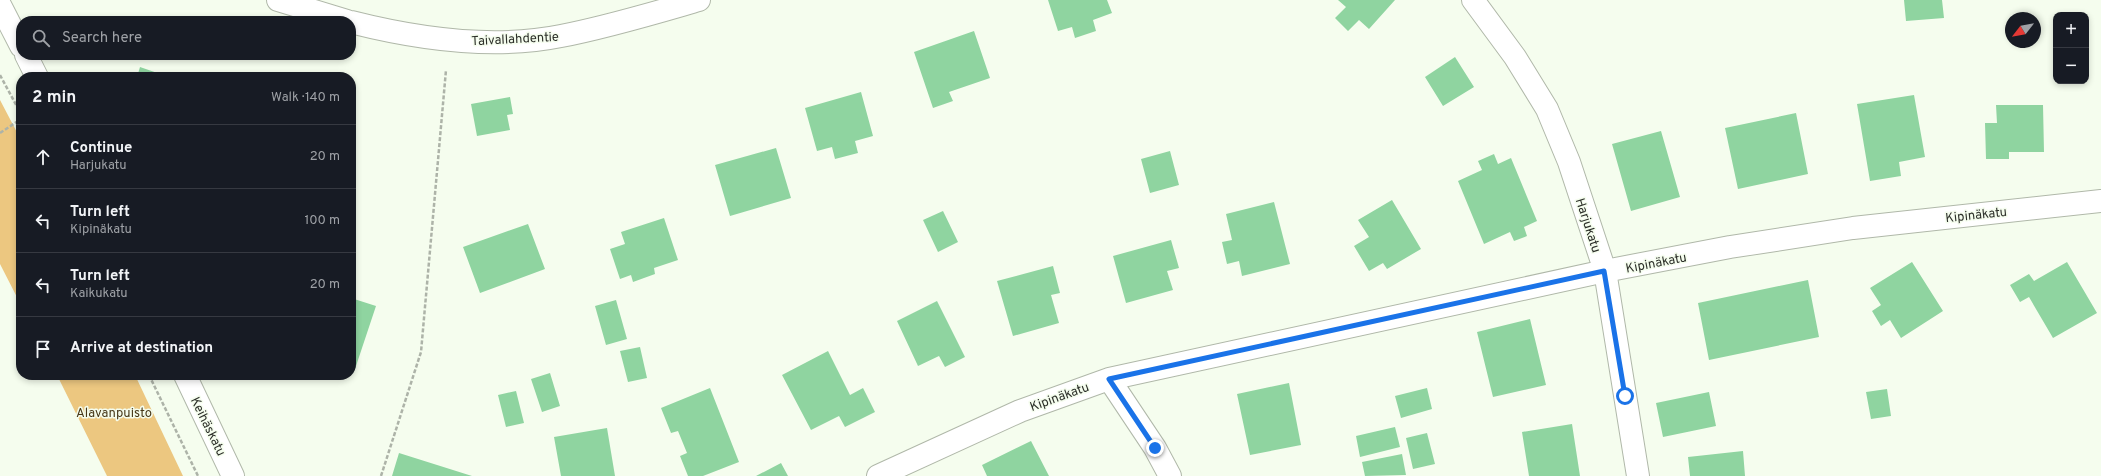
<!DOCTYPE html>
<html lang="en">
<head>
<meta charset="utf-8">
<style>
	:root { --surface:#171b24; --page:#242831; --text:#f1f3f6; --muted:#9ea1a6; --line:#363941 }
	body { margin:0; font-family:Overpass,sans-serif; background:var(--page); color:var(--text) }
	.controls { position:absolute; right:12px; top:12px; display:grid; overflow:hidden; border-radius:8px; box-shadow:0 2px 6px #0003 }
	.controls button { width:36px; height:36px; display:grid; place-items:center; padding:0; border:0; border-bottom:1px solid var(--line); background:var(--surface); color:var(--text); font:20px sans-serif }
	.compass { position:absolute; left:2005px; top:12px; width:36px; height:36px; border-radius:50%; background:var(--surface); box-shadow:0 2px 6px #0003; rotate:239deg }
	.stop { position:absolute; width:12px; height:12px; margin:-9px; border:3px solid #1a73e8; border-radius:50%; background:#fff }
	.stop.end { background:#1a73e8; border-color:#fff; box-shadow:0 1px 4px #0008 }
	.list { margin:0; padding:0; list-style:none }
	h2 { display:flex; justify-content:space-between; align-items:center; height:52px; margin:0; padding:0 16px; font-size:17px }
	h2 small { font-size:13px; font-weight:400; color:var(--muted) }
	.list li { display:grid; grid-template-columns:26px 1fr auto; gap:12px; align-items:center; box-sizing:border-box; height:64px; padding:0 16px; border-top:1px solid var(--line) }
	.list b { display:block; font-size:15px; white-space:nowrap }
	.list p { margin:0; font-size:13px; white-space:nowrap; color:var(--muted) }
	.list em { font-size:13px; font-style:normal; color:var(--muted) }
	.icon { flex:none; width:22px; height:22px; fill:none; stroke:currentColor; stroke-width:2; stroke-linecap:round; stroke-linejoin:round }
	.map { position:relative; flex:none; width:2101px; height:476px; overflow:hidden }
	.search { position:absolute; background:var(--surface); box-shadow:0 2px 6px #0003; left:16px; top:16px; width:340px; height:44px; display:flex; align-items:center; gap:10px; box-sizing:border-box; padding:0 14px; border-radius:16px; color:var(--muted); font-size:15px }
	.panel { position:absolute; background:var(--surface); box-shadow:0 2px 6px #0003; left:16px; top:72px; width:340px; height:308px; border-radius:16px }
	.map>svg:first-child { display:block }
	.green { fill:#ecc780 }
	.building { fill:#8fd4a0 }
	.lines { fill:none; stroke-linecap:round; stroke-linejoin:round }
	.minor-casing { stroke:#b0b8a9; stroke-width:24 }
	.path { stroke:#adb3a8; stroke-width:2.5; stroke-dasharray:4 2; stroke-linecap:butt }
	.minor { stroke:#fff; stroke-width:22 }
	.route { stroke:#1a73e8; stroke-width:5 }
	.labels { text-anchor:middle; stroke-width:3; stroke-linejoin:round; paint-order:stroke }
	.street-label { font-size:13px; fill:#2d302a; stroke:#f5fdee }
	.park-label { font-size:13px; fill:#463717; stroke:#f5fdee }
</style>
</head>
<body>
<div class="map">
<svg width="2101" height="476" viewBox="0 0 2101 476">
	<rect width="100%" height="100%" fill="#f5fdee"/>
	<path class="green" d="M0,100l21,40v165l-21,-41z
		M57,375h78l48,101h-76z"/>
	<path class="building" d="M1048,0h59l5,13 -19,7 3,11 -21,7 -3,-11 -14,4z
		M1338,0h57l-26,29 -10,-9 -11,11 -13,-13 11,-11z
		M1904,0h38l2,18 -38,3z
		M974,31l16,47 -41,14 4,9 -20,7 -19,-56z
		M1455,57l19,30 -31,19 -18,-29z
		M140,67l29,10h-32z
		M861,92l12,44 -18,5 3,12 -23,6 -3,-12 -15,4 -12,-43z
		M1914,95l11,62 -26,5 2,14 -31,5 -13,-77z
		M510,97l3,17 -6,1 3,15 -33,6 -6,-32z
		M1996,105h47l1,47h-35v7h-23l-1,-36h12z
		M1796,113l12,61 -70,15 -13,-61z
		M1661,131l19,66 -49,14 -19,-67z
		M776,148l15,50 -61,18 -15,-51z
		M1170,151l9,34 -29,8 -9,-34z
		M1494,154l4,10 13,-6 26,63 -13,6 3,9 -13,5 -4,-9 -26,12 -26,-63 24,-11 -4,-9z
		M1392,200l29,49 -34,20 -4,-6 -14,8 -15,-25 15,-9 -11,-17z
		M1274,202l16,62 -48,12 -3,-15 -12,3 -5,-22 10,-2 -6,-26z
		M943,211l15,31 -20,10 -15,-32z
		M664,218l14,42 -24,8 1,6 -22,8 -2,-7 -11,4 -10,-30 15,-5 -4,-12z
		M528,224l17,45 -65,24 -17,-46z
		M1171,240l8,28 -12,3 6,19 -47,13 -13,-47z
		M1912,262l31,49 -42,27 -11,-18 -9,6 -9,-15 9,-6 -11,-17z
		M2067,262l30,51 -44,25 -24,-41 -9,5 -10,-17 19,-11 5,7z
		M1053,266l7,27 -9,2 8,28 -46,13 -16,-55z
		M1808,280l11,57 -110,23 -11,-57z
		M351,298l25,8 -21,63 -4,-2z
		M616,300l11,39 -21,6 -11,-39z
		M937,301l28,56 -20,10 -6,-11 -21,10 -21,-45z
		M1530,319l16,66 -53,12 -16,-65z
		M640,347l7,31 -19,4 -8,-31z
		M828,351l22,44 13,-7 12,24 -30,15 -6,-11 -28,14 -29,-55z
		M550,373l10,33 -18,6 -11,-33z
		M1289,383l12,62 -51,10 -13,-61z
		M710,388l29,74 -36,14h-15l-8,-20 7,-3 -9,-22 -7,2 -10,-25z
		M1427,388l5,21 -31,9 -6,-22z
		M1887,389l4,27 -20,3 -5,-27z
		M516,391l8,32 -18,4 -8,-32z
		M1709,392l7,34 -53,11 -7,-34z
		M1572,424l8,52h-51l-7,-44z
		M1395,427l5,20 -40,10 -4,-21z
		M607,428l8,48h-54l-7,-39z
		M1427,433l8,31 -22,5 -7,-31z
		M1031,441l18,35h-62l-5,-11z
		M1743,451l2,25h-55l-2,-19z
		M399,453l73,23h-80z
		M1402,454l4,21 -41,1 -3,-14z
		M781,463l7,13h-32z"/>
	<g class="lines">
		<g class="minor-casing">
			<path id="minor" d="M278,0l69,21
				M1473,0l42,57 32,52 22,53 36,109 33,205
				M0,5l21,41
				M351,22c67,17 141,28 210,14 47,-9 93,-23 138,-36
				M26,55l11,22
				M185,375l48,101
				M1109,379l46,69 15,28
				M878,476l142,-65 89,-32 496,-108 125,-24 123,-19 248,-27"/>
		</g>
		<path class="path" d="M0,75l21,39
			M0,133l21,-14
			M149,375l49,101
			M381,476l40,-124 25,-282"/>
		<use href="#minor" class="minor"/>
	</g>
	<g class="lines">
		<path class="route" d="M1155,448l-46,-69 495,-108 21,125"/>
	</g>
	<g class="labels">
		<g class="street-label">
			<text transform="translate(515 38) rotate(-3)" y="5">Taivallahdentie</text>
			<text transform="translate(1976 214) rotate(-6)" y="5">Kipinäkatu</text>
			<text transform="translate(1589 225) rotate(72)" y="5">Harjukatu</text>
			<text transform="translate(1656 262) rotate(-11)" y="5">Kipinäkatu</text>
			<text transform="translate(1059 396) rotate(-20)" y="5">Kipinäkatu</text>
			<text transform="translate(209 426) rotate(64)" y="5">Keihäskatu</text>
		</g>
		<g class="park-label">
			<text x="114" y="417">Alavanpuisto</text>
		</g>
	</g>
</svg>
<div class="controls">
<button>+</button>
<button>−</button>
</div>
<svg class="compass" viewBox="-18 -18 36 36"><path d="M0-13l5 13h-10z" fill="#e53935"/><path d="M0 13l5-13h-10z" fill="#9ea1a6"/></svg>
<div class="stop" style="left:1625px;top:396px"></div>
<div class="stop end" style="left:1155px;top:448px"></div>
<div class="search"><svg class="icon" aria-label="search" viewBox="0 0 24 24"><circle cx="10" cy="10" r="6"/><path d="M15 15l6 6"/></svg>Search here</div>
<section class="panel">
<h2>2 min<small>Walk · 140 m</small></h2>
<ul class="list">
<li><svg class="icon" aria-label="ahead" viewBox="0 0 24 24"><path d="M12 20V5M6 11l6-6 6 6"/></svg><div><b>Continue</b><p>Harjukatu</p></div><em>20 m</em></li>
<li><svg class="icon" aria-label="left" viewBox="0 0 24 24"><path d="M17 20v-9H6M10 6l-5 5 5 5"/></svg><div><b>Turn left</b><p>Kipinäkatu</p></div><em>100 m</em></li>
<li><svg class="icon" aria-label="left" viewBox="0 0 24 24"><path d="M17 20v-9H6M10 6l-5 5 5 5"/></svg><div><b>Turn left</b><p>Kaikukatu</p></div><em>20 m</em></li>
<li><svg class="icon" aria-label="arrive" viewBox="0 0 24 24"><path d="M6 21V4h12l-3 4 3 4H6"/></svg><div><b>Arrive at destination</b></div></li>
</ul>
</section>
</div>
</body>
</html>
